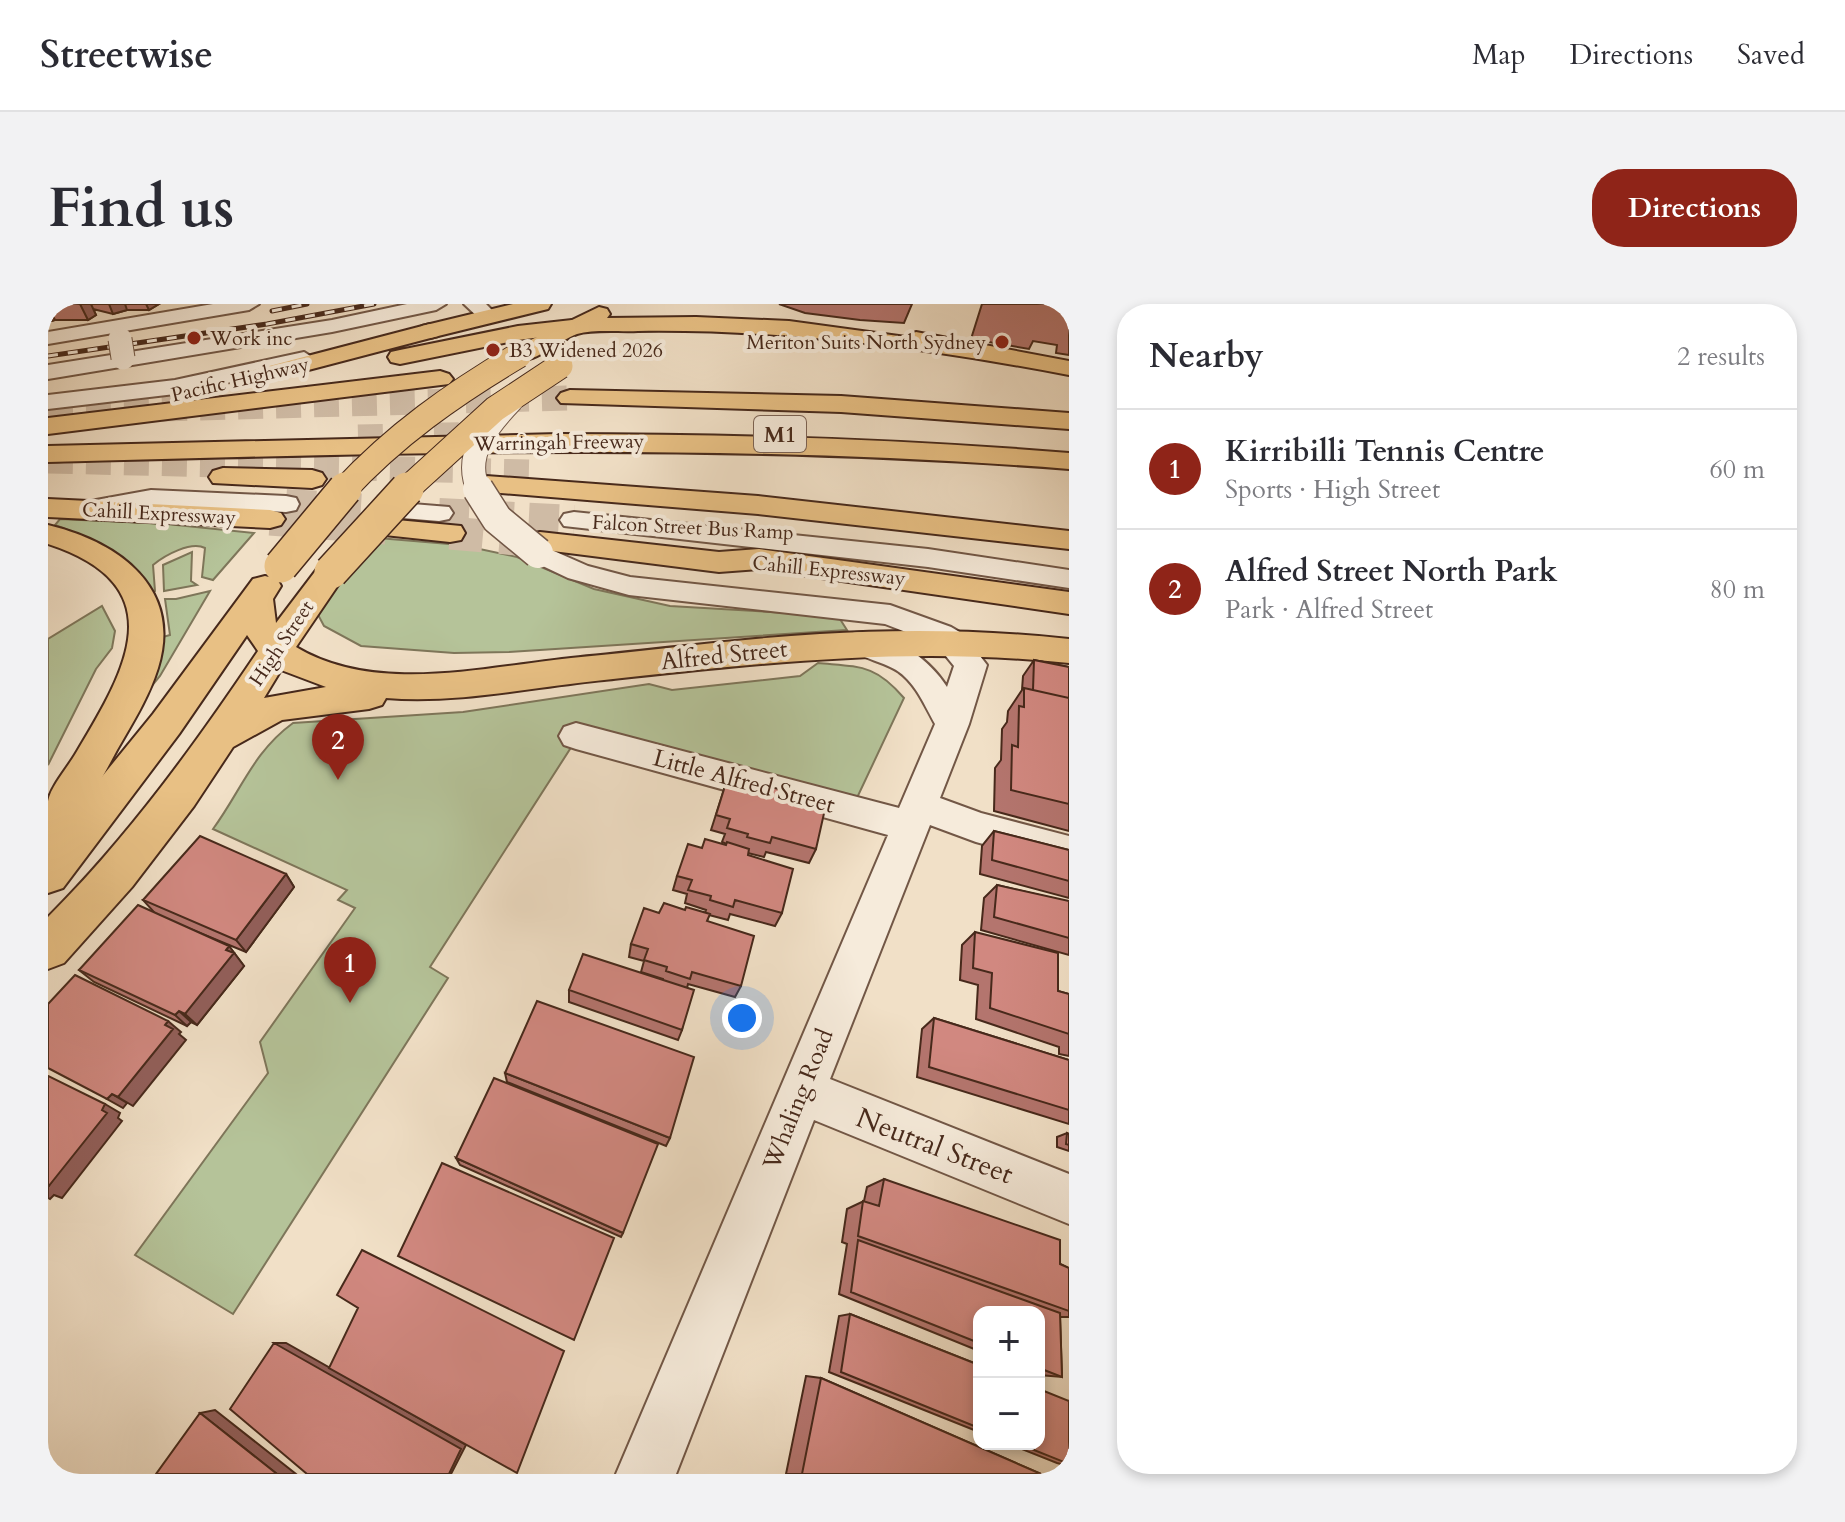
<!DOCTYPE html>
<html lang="en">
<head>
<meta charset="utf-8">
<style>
	:root { --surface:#fff; --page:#f2f2f3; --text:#2b2b33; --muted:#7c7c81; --line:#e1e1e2; --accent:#8f2418 }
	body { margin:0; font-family:Cardo,serif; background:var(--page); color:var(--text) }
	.controls { position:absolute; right:24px; bottom:24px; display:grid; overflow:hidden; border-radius:16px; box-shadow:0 4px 12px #0003 }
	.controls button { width:72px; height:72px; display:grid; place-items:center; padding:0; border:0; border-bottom:2px solid var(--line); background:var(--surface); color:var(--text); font:40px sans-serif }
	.you { position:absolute; left:694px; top:714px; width:28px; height:28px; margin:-20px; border:6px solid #fff; border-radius:50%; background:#1a73e8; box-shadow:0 0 0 12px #1a73e833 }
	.badge { display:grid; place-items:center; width:52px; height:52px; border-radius:50%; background:var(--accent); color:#fff; font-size:26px; font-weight:700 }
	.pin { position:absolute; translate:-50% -66px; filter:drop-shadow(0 2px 4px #0008) }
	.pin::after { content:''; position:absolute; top:42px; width:28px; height:24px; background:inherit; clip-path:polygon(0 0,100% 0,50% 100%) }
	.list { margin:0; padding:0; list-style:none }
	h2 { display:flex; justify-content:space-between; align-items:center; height:104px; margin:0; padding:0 32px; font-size:34px }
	h2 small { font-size:26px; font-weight:400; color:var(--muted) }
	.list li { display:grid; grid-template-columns:52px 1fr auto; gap:24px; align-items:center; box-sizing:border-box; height:120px; padding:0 32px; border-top:2px solid var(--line) }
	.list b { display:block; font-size:30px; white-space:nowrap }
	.list p { margin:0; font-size:26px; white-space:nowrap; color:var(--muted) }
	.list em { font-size:26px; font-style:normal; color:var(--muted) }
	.map { position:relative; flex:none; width:1021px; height:1170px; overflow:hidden; border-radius:32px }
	header { display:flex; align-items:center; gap:48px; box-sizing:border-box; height:112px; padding:0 40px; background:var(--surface); border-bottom:2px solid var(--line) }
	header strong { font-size:38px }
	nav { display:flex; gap:44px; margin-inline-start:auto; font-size:28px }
	.intro { display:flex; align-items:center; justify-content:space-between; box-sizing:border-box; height:192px; padding:0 48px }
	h1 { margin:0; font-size:56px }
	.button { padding:20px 36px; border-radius:32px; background:var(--accent); color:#fff; font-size:28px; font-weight:700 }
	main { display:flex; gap:48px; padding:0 48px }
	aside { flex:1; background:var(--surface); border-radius:32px; box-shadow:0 4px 12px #0003 }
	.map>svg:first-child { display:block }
	.green { fill:#b5c399; stroke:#7e765a; stroke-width:2 }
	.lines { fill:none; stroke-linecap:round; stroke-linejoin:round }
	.minor-tunnel { stroke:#cfbba5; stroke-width:30; stroke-dasharray:30 15; stroke-linecap:butt }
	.highway-tunnel-far1 { stroke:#cfbba5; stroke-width:25; stroke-dasharray:25 13; stroke-linecap:butt }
	.highway-tunnel { stroke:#cfbba5; stroke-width:33; stroke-dasharray:33 17; stroke-linecap:butt }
	.minor-casing { stroke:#725746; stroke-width:4 }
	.major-casing { stroke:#47291b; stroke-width:4 }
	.highway-casing { stroke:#47291b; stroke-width:4 }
	.minor { fill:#f6ebdb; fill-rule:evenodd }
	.major { fill:#e8c084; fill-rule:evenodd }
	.highway { fill:#e8c084; fill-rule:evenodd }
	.rail-casing { stroke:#47291b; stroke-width:5 }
	.rail { stroke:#f6ebdb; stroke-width:3; stroke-dasharray:10; stroke-linecap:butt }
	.minor-bridge-far1-casing { stroke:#725746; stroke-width:25; stroke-linecap:butt }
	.minor-bridge-casing { stroke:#725746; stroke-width:33; stroke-linecap:butt }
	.major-bridge-far1-casing { stroke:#47291b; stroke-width:27; stroke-linecap:butt }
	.major-bridge-casing { stroke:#47291b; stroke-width:36; stroke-linecap:butt }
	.minor-bridge-far1 { stroke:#f6ebdb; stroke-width:23 }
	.minor-bridge { stroke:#f6ebdb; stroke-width:30 }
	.major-bridge-far1 { stroke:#e8c084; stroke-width:25 }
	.major-bridge { stroke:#e8c084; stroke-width:33 }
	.wall { fill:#b4756e; stroke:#47291b; stroke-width:2 }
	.shaded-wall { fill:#925f5a; stroke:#47291b; stroke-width:2 }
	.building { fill:#d18880; stroke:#47291b; stroke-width:2 }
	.poi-dot { fill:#8f2418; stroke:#f6ebdb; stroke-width:3 }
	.labels { text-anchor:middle; stroke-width:8; stroke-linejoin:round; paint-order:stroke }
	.far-poi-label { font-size:20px; fill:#47291b; stroke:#f6ebdb; text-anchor:start }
	.far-street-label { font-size:20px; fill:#47291b; stroke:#f6ebdb }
	.shield { fill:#f6ebdb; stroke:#7c6355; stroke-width:2 }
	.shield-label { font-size:22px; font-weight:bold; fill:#47291b }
	.street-label { font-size:24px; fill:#47291b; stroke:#f6ebdb }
	.near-street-label { font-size:28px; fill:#47291b; stroke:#f6ebdb }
</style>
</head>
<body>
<header>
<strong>Streetwise</strong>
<nav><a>Map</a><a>Directions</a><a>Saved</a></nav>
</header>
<div class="intro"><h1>Find us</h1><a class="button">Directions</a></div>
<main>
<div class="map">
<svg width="1021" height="1170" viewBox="0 0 1021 1170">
	<rect width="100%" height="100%" fill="#f1e0c7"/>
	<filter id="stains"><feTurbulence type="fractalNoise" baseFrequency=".0025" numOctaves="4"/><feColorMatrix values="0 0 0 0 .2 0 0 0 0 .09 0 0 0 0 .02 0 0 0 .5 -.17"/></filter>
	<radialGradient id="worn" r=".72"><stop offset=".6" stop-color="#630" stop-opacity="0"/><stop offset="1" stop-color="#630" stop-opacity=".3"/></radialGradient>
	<path class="green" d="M12,215l107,5 87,9 -41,47 -11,-3 3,-29c-14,-7 -40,7 -52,17l2,26 -5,1c-28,-40 -49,-50 -95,-67z
		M330,234l83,7 56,12 77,32 76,17 168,10 9,14 -338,22 -55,1 -93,-7 -37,-20 -8,-15z
		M144,248l-1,29 6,4 -33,6 -1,-26z
		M162,287l-50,85 -14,17 6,-53 18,-5 -5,-36h11z
		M54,302l13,25 -3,17 -16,21 -48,96v-126z
		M770,359c42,4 57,1 86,35l-57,121 -275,-73 -142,221 18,11 -215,336 -98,-59 133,-182 -8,-31 95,-134 -17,-8 9,-10 -134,-61c28,-38 40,-77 80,-106l170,-11 186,-28 23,6 128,-14z"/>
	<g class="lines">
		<path class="minor-tunnel" d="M238,200l114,7
			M391,209l135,7"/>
		<path class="highway-tunnel-far1" d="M0,108l522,-14
			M310,133l132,-3
			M0,157l483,11"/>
		<path class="highway-tunnel" d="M222,215l116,9
			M402,229l90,8"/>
		<g class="minor-casing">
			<path id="minor" d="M165,0h46l-10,6 -201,34v-12z
				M359,0h39l-10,6 -104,22 -284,47v-14l284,-45z
				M416,0h22l13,13 -3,4h-14z
				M256,48l11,7 -3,5 -137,30 -127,15v-14l127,-15z
				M103,186l135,6 10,2 3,6 -3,6 -10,2 -135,-6 -56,10 -10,-2 -4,-6 4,-6z
				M352,199l49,4 4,6 -4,6 -10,2 -49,-4 -4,-6 4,-6z
				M526,208l354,37 141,21v18l-141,-21 -364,-41 -4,-6 4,-6z
				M490,240l50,22 42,11 260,28 61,22 12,7 24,31 -18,59 -29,74 41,15 88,23v32l-93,-26 -46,-17 -100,254 239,95v50l-255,-104 -138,354h-60l272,-639 -312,-86 -12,-4 -5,-9 5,-9 12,-4 323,85 36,-84c-10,-18 -19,-40 -36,-52 -16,-12 -46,-14 -56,-30l5,-8c36,-9 81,24 99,53l7,-21 -13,-16 -12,-9 -44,-17 -256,-29 -61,-17 -40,-19 -4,-6 4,-6z"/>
		</g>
		<g class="major-casing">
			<path id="major" d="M465,0h38l-3,5 -118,29 -8,-2 -4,-5 4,-5z
				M551,3l8,2 3,5 -3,4 89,-1 93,4 117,16 10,-5 153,29v14c-142,-27 -285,-46 -431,-44 -18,1 -44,-2 -61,3 -22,8 -43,32 -67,26l-3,-5 3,-5z
				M283,258l11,3 5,7 -51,75c80,48 188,20 275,11 83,-8 166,-19 249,-24 83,-5 166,-4 249,5v24c-159,-17 -308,0 -465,17 -72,7 -146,24 -218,18l-4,7 -13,4 -87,11 -49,27 -39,59 -62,81 -68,76 -16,6v-52c81,-81 146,-171 210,-266l-11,-16 -68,99 -116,154 -15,5v-50l105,-129 100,-135 12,-3 12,3 4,7 -8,13 3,24 44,-58zM233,366l45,17 -62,11z"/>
		</g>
		<g class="highway-casing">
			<path id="highway" d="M524,16l8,2 4,5 -4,5 -62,8 -118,24 -9,-2 -3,-5 3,-5 9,-2 118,-24z
				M382,20l8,2 4,5 -4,5 -183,48 -9,-2 -3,-5 3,-5z
				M392,67l9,3 4,5 -4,5 -401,50v-16z
				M522,86l271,6 228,17v16l-228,-17 -280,-9 -4,-5 4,-5z
				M511,130c171,0 340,5 510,19v16c-342,-27 -679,-16 -1021,-7v-16z
				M175,164l89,2 10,3 4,6 -4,6 -10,3 -99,-5 -4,-6 4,-6z
				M438,172l272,20 311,35v18l-311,-35 -282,-23 -4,-6 4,-6z
				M0,195l222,11 11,3 4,6 -4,6 -11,3 -222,-11z
				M338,215l75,7 4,7 -4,7 -11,2 -75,-8 -4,-6 4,-6z
				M0,221c70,17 135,62 110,143 -9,29 -26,56 -41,82 -17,32 -35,64 -54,95l-15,5c0,-16 0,-34 0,-49 3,-15 20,-34 28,-48 50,-83 100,-167 -28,-209z
				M492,228l179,20 40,-3 310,43v22l-310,-45 -40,3 -190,-24 -5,-7 5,-7z"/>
		</g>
		<use href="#minor" class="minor"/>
		<use href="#major" class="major"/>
		<use href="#highway" class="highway"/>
		<g class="rail-casing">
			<path id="rail" d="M224,7l35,-7
				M0,52l219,-32 107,-20"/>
		</g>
		<use href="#rail" class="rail"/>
		<g class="minor-bridge-far1-casing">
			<path id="minor-bridge-far1" d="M72,35l3,19
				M431,187c-17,-36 9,-66 33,-91"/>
		</g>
		<g class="minor-bridge-casing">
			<path id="minor-bridge" d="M430,185l19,30 41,34"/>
		</g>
		<g class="major-bridge-far1-casing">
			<path id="major-bridge-far1" d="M295,187c52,-56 110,-97 176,-136
				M357,187l90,-82 65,-43"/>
		</g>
		<g class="major-bridge-casing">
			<path id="major-bridge" d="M233,262l64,-77
				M283,268l76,-83"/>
		</g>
		<use href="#minor-bridge-far1" class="minor-bridge-far1"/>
		<use href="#minor-bridge" class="minor-bridge"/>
		<use href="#major-bridge-far1" class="major-bridge-far1"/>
		<use href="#major-bridge" class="major-bridge"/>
	</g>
	<path class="wall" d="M0,0h111l-10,6h-22l-14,4 -20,-5 3,6 -8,5h-33l-7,2z
		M731,0h133l-8,19 -44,-3 -55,-7z
		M934,0h87v51l-13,-2 1,-8 -24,-4 -4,8 -58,-10z
		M986,356l35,7v164l-75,-20 1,-43 6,-8 1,-31 5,-7 1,-11 14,-21 1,-14z
		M677,482l14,4 43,6 34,53 -7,14 -43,-11 -2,5 -16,-4v2l34,58 -7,13 -45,-12 -2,6 -19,-5 -2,6 34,65 -6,11 -47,-13 -1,4 -5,42 -4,10 -109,-38v-12l94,-10v-1l-22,-7 3,-11 -15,-4 2,-13 28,-31 26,-3 20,3 1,-3 -21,-7 2,-9 -14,-4 4,-14 25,-28 24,-3 1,-1 -5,-2 3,-8 -14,-4z
		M946,527l75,19v48l-89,-24 2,-28z
		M238,570l8,13 -48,65 -63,-26 46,20 15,20 -47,59 -6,-3 -4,4 -93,-44 -15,-12 75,-58 -11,-12z
		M949,581l72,17v53l-88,-25 3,-32z
		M927,628l83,59 11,3v62l-10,-2v-7l-83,-28 2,-34 -18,-5 2,-35z
		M886,714l135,42v64l-152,-47 5,-48z
		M457,769l165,65 -4,8 -159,-64z
		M1019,829l2,1v17l-12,-4v-10z
		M408,854l167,75 -2,4 -161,-72z
		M836,875l185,89v49h-9l2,60 -23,-2v-63h-60v39l-140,-57 8,-50 -5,-2 5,-33 17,-8 3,-14z
		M802,1010l129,51v67l-150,-60 10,-56z
		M758,1072l15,2 220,96h-255z
		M1021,1097v65l-12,-3 -48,-19h30z"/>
	<path class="shaded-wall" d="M32,0h11l5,11 -8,5z
		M61,0h16l2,6 -14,4z
		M98,0h13l-10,6z
		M0,3l7,13 -7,2z
		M238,570l8,13 -48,65 -10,-12z
		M181,642l15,20 -47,59 -12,-11z
		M131,707l12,11 -4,4 -12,-11z
		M120,717l13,11 -2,2 7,6 -53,66 -15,-9z
		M64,790l15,9 -4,5 -16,-9z
		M57,800l15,9 -2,5 4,3 -60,77 -8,-3 -4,4 -2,-1v-11z
		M226,1039h12l180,102 -15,29h-2z
		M167,1106l81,64h-19l-77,-61z"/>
	<path class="building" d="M986,356l35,7v31l-36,-8z
		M976,384l45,10v106l-58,-14 1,-45 6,2 1,-41 5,1z
		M693,478l20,6 1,-3 21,5 -1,6 43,13 -9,40 -44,-12 -2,6 -23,-6 1,-3 -21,-6 3,-9 -14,-4 9,-29 14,4z
		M946,527l75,19v31l-77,-21z
		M152,532l86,38 -50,66 -93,-40z
		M657,535l21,6 1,-3 22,7 -1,6 45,14 -11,44 -47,-13 -2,7 -23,-7 1,-4 -23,-6 4,-10 -15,-4 11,-32 14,4z
		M949,581l72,16v37l-75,-21z
		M616,599l21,7 1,-3 24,7 -3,7 47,15 -13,50 -49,-14 -2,7 -24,-8 1,-4 -23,-7 4,-11 -17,-5 13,-36 15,5z
		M90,601l91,41 -3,4 8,3 -49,61 -6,-3 -4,4 -96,-45z
		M927,628l83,21v38l11,3v40l-79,-26 2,-35 -19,-5z
		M535,650l111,36 -12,40 -113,-40z
		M27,671l93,46 -3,4 8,4 -55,68 -6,-3 -5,5 -59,-31v-64z
		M489,697l157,56 -24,81 -165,-65z
		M886,714l135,42v50l-140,-43z
		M0,772l57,28 -3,6 5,3 -59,74z
		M446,774l164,66 -35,89 -167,-75z
		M1019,829l2,1v11l-3,-1z
		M394,859l172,75 -40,102 -176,-84z
		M836,875l176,61v24l9,4v43l-211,-75 5,-35 16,5z
		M810,936l202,73 2,64 -23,-9v-56h-60v31l-128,-51z
		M314,946l202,101 -47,122 -188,-105 29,-60 -21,-13z
		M802,1010l129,51v63l-138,-56z
		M226,1039l187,106 -12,25h-142l-77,-65z
		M773,1074l220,96h-239z
		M991,1085l30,12v63l-50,-20h20z
		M152,1109l77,61h-121z"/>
	<g class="poi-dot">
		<circle cx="146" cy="34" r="8"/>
		<circle cx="954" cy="38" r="8"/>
		<circle cx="445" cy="46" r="8"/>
	</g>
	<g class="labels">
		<g class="far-poi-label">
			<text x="162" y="41">Work inc</text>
			<text x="938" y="45" text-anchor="end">Meriton Suits North Sydney</text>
			<text x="461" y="53">B3 Widened 2026</text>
		</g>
		<g class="far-street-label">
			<text transform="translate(192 75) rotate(-13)" y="7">Pacific Highway</text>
			<text transform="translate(511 138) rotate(-1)" y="7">Warringah Freeway</text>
			<text transform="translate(111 209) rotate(3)" y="7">Cahill Expressway</text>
			<text transform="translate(645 223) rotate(3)" y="7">Falcon Street Bus Ramp</text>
			<text transform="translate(781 266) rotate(6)" y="7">Cahill Expressway</text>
			<text transform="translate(233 339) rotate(-56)" y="7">High Street</text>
		</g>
		<rect class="shield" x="706" y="112" width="52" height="36" rx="6"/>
		<g class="shield-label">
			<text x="732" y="138">M1</text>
		</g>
		<g class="street-label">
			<text transform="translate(676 351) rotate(-6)" y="8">Alfred Street</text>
			<text transform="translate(696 477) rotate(15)" y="8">Little Alfred Street</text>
			<text transform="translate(750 795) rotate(-68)" y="8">Whaling Road</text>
		</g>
		<g class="near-street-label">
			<text transform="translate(887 841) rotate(21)" y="10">Neutral Street</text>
		</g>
	</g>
	<rect width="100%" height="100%" filter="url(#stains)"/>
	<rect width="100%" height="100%" fill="url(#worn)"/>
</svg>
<div class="controls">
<button>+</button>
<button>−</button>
</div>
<div class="you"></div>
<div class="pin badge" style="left:302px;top:699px">1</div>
<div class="pin badge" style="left:290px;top:476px">2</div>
</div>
<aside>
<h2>Nearby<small>2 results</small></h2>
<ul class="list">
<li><span class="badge">1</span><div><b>Kirribilli Tennis Centre</b><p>Sports · High Street</p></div><em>60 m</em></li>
<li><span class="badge">2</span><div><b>Alfred Street North Park</b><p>Park · Alfred Street</p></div><em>80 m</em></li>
</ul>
</aside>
</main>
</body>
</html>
